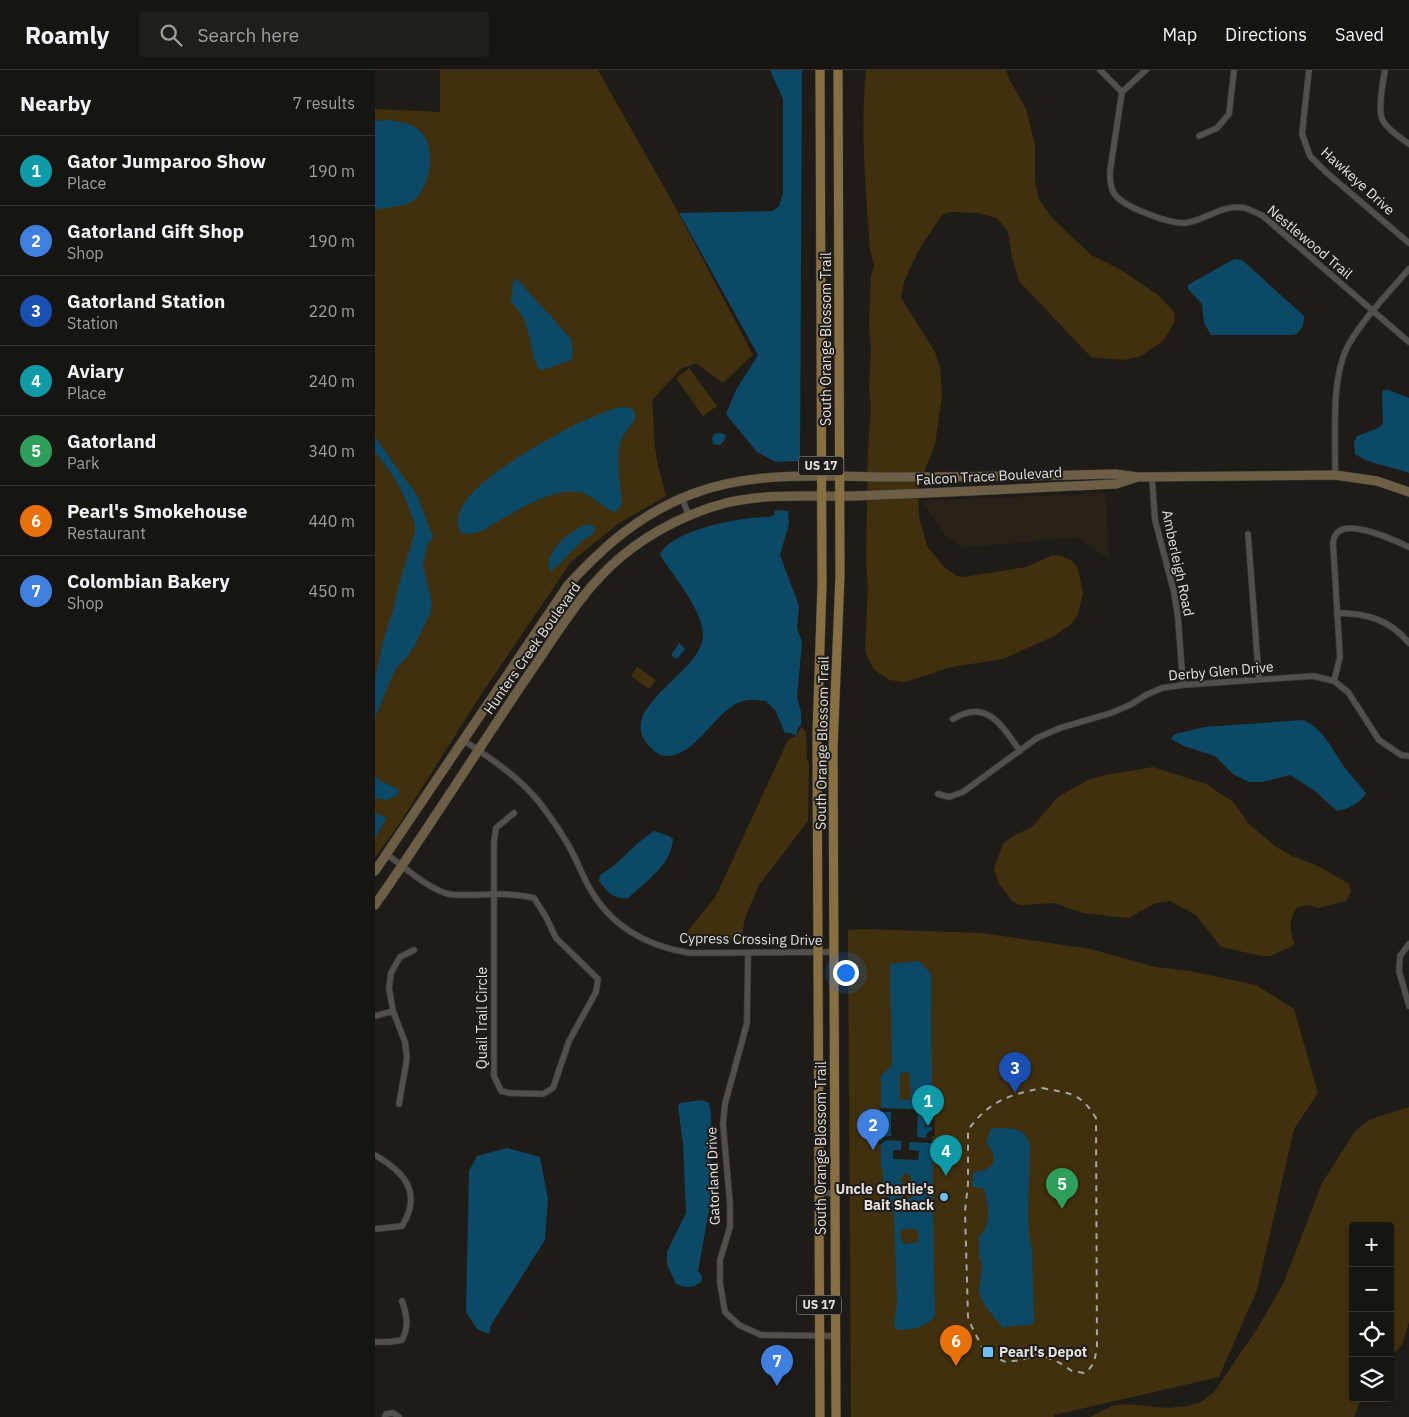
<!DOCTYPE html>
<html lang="en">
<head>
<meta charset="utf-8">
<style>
	:root { --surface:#171512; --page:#201e1b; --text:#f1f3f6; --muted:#9e9f9f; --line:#363432; --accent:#db2777 }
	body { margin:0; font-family:"IBM Plex Sans",sans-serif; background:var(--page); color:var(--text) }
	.controls { position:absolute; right:15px; bottom:15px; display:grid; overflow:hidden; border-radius:5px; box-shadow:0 2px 8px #0003 }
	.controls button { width:45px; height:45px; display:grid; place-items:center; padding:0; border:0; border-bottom:1px solid var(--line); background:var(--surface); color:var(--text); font:25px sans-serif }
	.you { position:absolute; left:470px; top:902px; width:18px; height:18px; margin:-12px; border:4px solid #fff; border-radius:50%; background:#1a73e8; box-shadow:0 0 0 8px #1a73e833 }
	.badge { display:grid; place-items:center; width:32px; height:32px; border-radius:50%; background:var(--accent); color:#fff; font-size:16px; font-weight:700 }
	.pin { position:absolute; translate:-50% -41px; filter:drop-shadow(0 1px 2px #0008) }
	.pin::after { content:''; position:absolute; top:26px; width:18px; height:15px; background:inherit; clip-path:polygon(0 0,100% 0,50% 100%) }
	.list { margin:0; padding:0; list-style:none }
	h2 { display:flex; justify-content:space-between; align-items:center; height:65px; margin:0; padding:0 20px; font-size:21px }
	h2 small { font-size:16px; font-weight:400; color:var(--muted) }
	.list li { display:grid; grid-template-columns:32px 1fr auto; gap:15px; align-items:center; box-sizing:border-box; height:70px; padding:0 20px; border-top:1px solid var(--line) }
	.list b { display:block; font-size:19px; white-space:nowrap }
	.list p { margin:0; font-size:16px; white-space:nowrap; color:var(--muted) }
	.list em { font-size:16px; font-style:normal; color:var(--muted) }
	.icon { flex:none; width:28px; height:28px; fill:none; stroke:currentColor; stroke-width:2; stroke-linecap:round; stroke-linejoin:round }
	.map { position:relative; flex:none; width:1034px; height:1347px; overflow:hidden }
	header { display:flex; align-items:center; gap:30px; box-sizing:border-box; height:70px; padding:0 25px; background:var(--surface); border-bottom:1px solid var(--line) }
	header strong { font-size:24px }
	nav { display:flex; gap:28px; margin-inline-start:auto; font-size:18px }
	.search { width:350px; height:45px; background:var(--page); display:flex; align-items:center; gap:12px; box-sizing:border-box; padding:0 18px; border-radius:5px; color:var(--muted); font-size:19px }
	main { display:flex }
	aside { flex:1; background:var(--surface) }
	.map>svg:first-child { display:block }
	.built { fill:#272117 }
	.green { fill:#41300d }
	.water { fill:#0b4967; fill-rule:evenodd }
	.pier { fill:#1f1c18; fill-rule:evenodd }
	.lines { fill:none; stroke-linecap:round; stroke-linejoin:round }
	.street-casing { stroke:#393734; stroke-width:7 }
	.secondary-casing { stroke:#393734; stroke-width:10 }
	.primary-casing { stroke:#393734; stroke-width:10 }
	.street { stroke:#534f4a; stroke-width:5.5 }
	.secondary { stroke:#6d5f46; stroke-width:9 }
	.primary { stroke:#876f42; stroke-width:9 }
	.rail { stroke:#a8a5a2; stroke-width:2; stroke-dasharray:6 6; stroke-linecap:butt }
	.poi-dot { fill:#6ec2f3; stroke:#1f1c18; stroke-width:2 }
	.labels { text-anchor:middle; stroke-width:4; stroke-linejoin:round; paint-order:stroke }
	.shield { fill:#1f1c18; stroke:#a8a6a3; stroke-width:1 }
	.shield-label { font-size:12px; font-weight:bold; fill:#e3e1de }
	.street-label { font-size:14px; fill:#e3e1de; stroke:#1f1c18 }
	.poi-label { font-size:14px; font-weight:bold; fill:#e3e1de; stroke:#1f1c18; text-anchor:end }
</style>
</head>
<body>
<header>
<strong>Roamly</strong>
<div class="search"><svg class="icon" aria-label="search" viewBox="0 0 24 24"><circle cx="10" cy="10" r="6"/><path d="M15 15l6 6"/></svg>Search here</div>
<nav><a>Map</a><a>Directions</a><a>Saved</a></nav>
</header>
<main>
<aside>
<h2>Nearby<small>7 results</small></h2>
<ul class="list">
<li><span class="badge" style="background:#0f9aa8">1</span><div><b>Gator Jumparoo Show</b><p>Place</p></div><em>190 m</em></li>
<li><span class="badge" style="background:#3f7fe0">2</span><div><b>Gatorland Gift Shop</b><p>Shop</p></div><em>190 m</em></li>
<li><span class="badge" style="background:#1a4fb4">3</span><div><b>Gatorland Station</b><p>Station</p></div><em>220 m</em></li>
<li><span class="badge" style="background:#0f9aa8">4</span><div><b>Aviary</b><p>Place</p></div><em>240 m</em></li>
<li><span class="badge" style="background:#2e9e5b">5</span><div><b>Gatorland</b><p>Park</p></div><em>340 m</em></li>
<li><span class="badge" style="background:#e8710a">6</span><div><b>Pearl's Smokehouse</b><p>Restaurant</p></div><em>440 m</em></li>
<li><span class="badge" style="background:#3f7fe0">7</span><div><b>Colombian Bakery</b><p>Shop</p></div><em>450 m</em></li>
</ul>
</aside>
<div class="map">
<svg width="1034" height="1347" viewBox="0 0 1034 1347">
	<rect width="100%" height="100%" fill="#1f1c18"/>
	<path class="built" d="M731,423l3,66 -32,-22 -116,11 -16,-13 -23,-34z"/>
	<path class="green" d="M65,0h158l80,142 75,143 -30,28 -27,-20 -15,6 -29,31c2,16 1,31 3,47 2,17 7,33 11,49l-47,27 -48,39 -89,131 -81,128 -26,37v-749l65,3z
		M491,0h140l4,11 16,28 9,36v37l4,17 12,18 40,38 30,15 37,25 16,17 1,9 -11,19 -23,16 -17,4 -33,-3 -72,-76 -7,-24 -4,-25 -11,-14 -19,-5 -29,-1 -7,3 -24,36 -14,31 -3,16 34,54 5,16 2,28 -7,48 -17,44 1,29 8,29 17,21 13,9 7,1 62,-10 27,-12 8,1 11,5 6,7 5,25 -5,22 -8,10 -16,11 -51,23 -51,8 -47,15 -15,-2 -16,-10 -9,-18 3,-66 -2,-22 2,-114 3,-44 -2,-16 2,-40 -2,-25 2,-49 3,-10 -4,-17c-4,-59 -10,-119 -4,-179z
		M314,298l28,38 -14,10 -27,-38z
		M262,597l19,13 -7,9 -18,-13z
		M426,657l5,4 1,28 2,4 -1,58 -49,64 -14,33 -4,23 -50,1 -1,-5 -6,-1 32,-40 72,-156 8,-4z
		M778,697l53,17 27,18 16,22 27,23 16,9 24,9 33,19 2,8 -5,9 -28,7 -9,-3 -12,2c-8,13 -8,21 -3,36l-3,4 -21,9h-8l-41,-9 -25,-32 -26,-14 -14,2 -28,15 -45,-5 -29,-10 -34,2 -8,-4 -13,-18 -5,-14 9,-25 10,-8 19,-9 26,-30 30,-17 18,-5z
		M486,859l121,4 108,16 65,18 35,4 66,14 38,24 24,84 -24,36 -37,161 -38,87 -165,38v2h-203l-3,-487z
		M1034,1037v215l-7,23 -12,12v-131h-37v172h9l-8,19h-264l22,-11 13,-2 43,4 20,-2 13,-4 13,-10 45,-66 25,-44 38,-99 34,-53 15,-11z"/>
	<path class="water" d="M395,0h32l-2,391 -24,1 -19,-10 -31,-38 10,-24 22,-35 -79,-142 94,-2 6,-5 4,-12v-95z
		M14,50c10,2 22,3 30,10 19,15 12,61 -9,73 -9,4 -25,4 -35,7v-89z
		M859,189l8,1 62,56c0,9 -2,15 -10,19h-83l-7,-12 -2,-19 -14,-15v-4z
		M141,209l2,1 53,59 2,14 -2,7 -28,10 -5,-2c-9,-19 -8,-53 -27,-65l2,-21z
		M1008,320h6l20,8v75c-17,-7 -39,-8 -54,-19l-1,-12 3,-6 19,-7 7,-5 -1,-28z
		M247,337l10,1c9,12 -5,19 -10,30 -7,14 -2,46 0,62l-1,6 -6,6 -4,-1c-8,-5 -19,-15 -29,-18 -29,-9 -77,25 -102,39l-11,2 -8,-1c-7,-11 -1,-25 7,-35 20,-28 119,-85 154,-91z
		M345,363l6,2 -2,6 -4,4 -7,-1 -1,-6 2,-4z
		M0,367l43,60 15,41 -5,5 -5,22 9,38 -2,11 -15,31 -7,11 -8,8 -6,8 -19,46v-38l7,-35 12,-38 4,-19 17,-57v-6l-9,-25 -12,-23 -19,-25z
		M400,440l13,1 1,13 -9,31 19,51 -2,22 5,14 -5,56 4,14v13l-3,3 -2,8 -5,-3h-6l-10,-23 -9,-9c-7,0 -16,-2 -23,0 -28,8 -44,53 -75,55 -8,1 -14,-5 -19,-10 -36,-39 56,-74 54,-112 -1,-25 -29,-57 -43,-79 12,-26 83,-38 109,-38l5,-2z
		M211,454l8,2 1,6 -14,10 -30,30c-10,-20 19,-40 35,-48z
		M304,573l6,6 -8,10 -6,-4z
		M928,650c21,9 30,31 42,48 7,8 14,17 21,25 -5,10 -18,16 -29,18l-22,-20 -25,-16 -28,7h-13l-16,-8 -18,-18 -31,-10 -13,-7 4,-5 30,-7z
		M0,706l7,6 16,7 1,3 -2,3 -10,5 -12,-2z
		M0,743l12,5 -12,20z
		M279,761l15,5 4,3c-2,26 -27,43 -45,59 -15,2 -21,-7 -29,-17l1,-6c20,-11 34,-32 54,-44z
		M544,891l12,13 2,242 2,100c-11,13 -22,13 -39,14l-2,-5 3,-23 -3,-86 -11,-33v-14l-2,-1v-92l11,-11 -2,-101zM534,1002l2,25 -2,3h-7l-2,-1v-24l1,-2zM531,1103l5,3 1,21 -6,3 -6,-4v-8l3,-1v-5h-3l1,-5zM528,1159h13l2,3v10l-15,2 -3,-11z
		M327,1030l7,3 2,10 -1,92 -12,66 4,5 -1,6c-10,7 -14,6 -25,2l-9,-20v-12l19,-39 -3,-69 -5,-38 2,-3z
		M621,1058c17,1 28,-2 34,17l-2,68 1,23 3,13 2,73 -4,3 -19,1 -8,2 -18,-22 -6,-13 3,-29 -3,-8v-19c13,-14 10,-31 5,-48l-12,-3 1,-13 14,-4 6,-5c2,-8 -1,-16 -7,-21l5,-14z
		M132,1078l33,9 8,42 -3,41 -54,85 -2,9 -12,-5 -11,-17 3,-141 8,-15z"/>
	<path class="pier" d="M505,1038l54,2 1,26 -3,1v6l-23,-1v8l10,1 -1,9 -25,-1v-9h8v-9l-15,-1 -7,6v-4l4,-2 -2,-3 10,-1v-24h-11zM543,1043h14v2l-4,1v3l3,1v4l-7,1 1,2h7v3l-5,3 -1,5 -9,-1z"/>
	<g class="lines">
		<g class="street-casing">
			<path id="street" d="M725,0l22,22
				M771,0l-24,22 -12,79c0,9 0,19 7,26 11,11 52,27 68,26 20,-2 38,-20 60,-15 6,2 12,5 18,8l146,126
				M934,0l-7,64 8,22 16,16 83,71
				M1010,0c-2,12 -8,41 -2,51 5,9 18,17 26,23
				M824,66l18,-8 12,-14 5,-44
				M960,405c1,-38 -5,-98 14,-131 14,-25 41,-53 60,-75
				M777,407l3,43 19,72 4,26 5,67
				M307,428l7,18
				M873,464l11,146
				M962,543c30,0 53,7 72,30
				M959,611l6,-24 -7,-114c1,-6 2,-10 8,-13 15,-7 53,10 68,17
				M578,649c34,-21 49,7 67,32
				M88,670c27,18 56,37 76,62 10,13 20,27 28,41 9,14 14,30 22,44 22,40 57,59 101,66l144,-1
				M563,724l11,3 14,-5 74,-54 23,-10 51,-15 19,-8 16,-10 16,-7 21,-3 130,-9 21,5 14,11 31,48 22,15 8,1
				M11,784c19,13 37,31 59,39 8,3 18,2 27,2 21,-1 42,-2 62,3l12,19 10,21 42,41 -2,13 -27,49 -16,47 -10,6 -33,-1 -9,-2 -7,-15v-235l2,-13 18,-15
				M1034,874l-9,12 -1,15 10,35
				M373,883l-1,70 -22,81 -2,20 7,80v23l-10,33v23l5,29 14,13 22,10 74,1
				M0,946l18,-5
				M24,1034l8,-46 -2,-16 -12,-31 -4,-23 2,-15 9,-16 14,-7
				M0,1085c29,17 48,37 27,71l-27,3
				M444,1123h16
				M0,1272h14l13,-2c7,-13 5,-25 0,-39
				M10,1347l1,-3 7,-1 6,4"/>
		</g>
		<g class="secondary-casing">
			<path id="secondary" d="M0,801l193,-286c37,-40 72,-71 124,-91 65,-25 138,-17 207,-17 72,0 144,-1 216,-3l23,3 197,-2 42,6 32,11
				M0,835c53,-76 102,-154 154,-231 28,-40 54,-86 93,-118 30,-25 70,-45 108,-54 41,-9 82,-5 122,-6 88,-3 176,-8 264,-12l19,-6"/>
		</g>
		<g class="primary-casing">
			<path id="primary" d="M445,1347l-3,-683 5,-148 -2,-516
				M461,1347l-3,-669 7,-173 -2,-505"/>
		</g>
		<use href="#street" class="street"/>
		<use href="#secondary" class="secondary"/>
		<use href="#primary" class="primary"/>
		<path class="rail" d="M667,1018c29,6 38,4 54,30l1,228c-2,12 -2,20 -13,27l-12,-2 -12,-8 -21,-9 -18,6 -15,2 -10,-4 -13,-9 -13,-26 -2,-6 -3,-106 3,-27v-54c21,-29 41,-35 74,-42z"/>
	</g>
	<g class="poi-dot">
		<circle cx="569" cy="1127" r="5"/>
		<rect x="607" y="1276" width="12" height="12" rx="2.5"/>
	</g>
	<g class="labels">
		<g class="shield">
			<rect x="423.5" y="386.5" width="45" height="19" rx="4"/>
			<rect x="421.5" y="1225.5" width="45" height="19" rx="4"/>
		</g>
		<g class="shield-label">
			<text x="446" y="400">US 17</text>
			<text x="444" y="1239">US 17</text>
		</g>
		<g class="street-label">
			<text transform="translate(983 111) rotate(42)" y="5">Hawkeye Drive</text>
			<text transform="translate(935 172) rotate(40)" y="5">Nestlewood Trail</text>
			<text transform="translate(451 269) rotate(-90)" y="5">South Orange Blossom Trail</text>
			<text transform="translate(614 406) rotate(-3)" y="5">Falcon Trace Boulevard</text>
			<text transform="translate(803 493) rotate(78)" y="5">Amberleigh Road</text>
			<text transform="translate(157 578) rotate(-55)" y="5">Hunters Creek Boulevard</text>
			<text transform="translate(846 601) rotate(-5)" y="5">Derby Glen Drive</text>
			<text transform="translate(447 673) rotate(-89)" y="5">South Orange Blossom Trail</text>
			<text transform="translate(376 869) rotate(1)" y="5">Cypress Crossing Drive</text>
			<text transform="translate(107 948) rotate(-90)" y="5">Quail Trail Circle</text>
			<text transform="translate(446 1078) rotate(-90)" y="5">South Orange Blossom Trail</text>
			<text transform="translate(338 1106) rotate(-92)" y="5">Gatorland Drive</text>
		</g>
		<g class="poi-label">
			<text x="559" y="1124">Uncle Charlie's<tspan x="559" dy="16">Bait Shack</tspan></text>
			<text x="624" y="1287" text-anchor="start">Pearl's Depot</text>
		</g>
	</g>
</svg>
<div class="controls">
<button>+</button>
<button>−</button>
<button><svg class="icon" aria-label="locate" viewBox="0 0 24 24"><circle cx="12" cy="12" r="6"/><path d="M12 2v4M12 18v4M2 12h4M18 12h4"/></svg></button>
<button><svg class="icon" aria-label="layers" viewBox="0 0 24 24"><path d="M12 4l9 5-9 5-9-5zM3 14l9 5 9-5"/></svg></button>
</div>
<div class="you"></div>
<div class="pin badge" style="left:553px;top:1056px;background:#0f9aa8">1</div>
<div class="pin badge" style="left:498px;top:1080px;background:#3f7fe0">2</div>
<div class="pin badge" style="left:640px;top:1023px;background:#1a4fb4">3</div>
<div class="pin badge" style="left:571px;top:1106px;background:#0f9aa8">4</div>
<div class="pin badge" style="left:687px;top:1139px;background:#2e9e5b">5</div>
<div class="pin badge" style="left:581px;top:1296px;background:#e8710a">6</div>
<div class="pin badge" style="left:402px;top:1316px;background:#3f7fe0">7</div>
</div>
</main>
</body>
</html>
